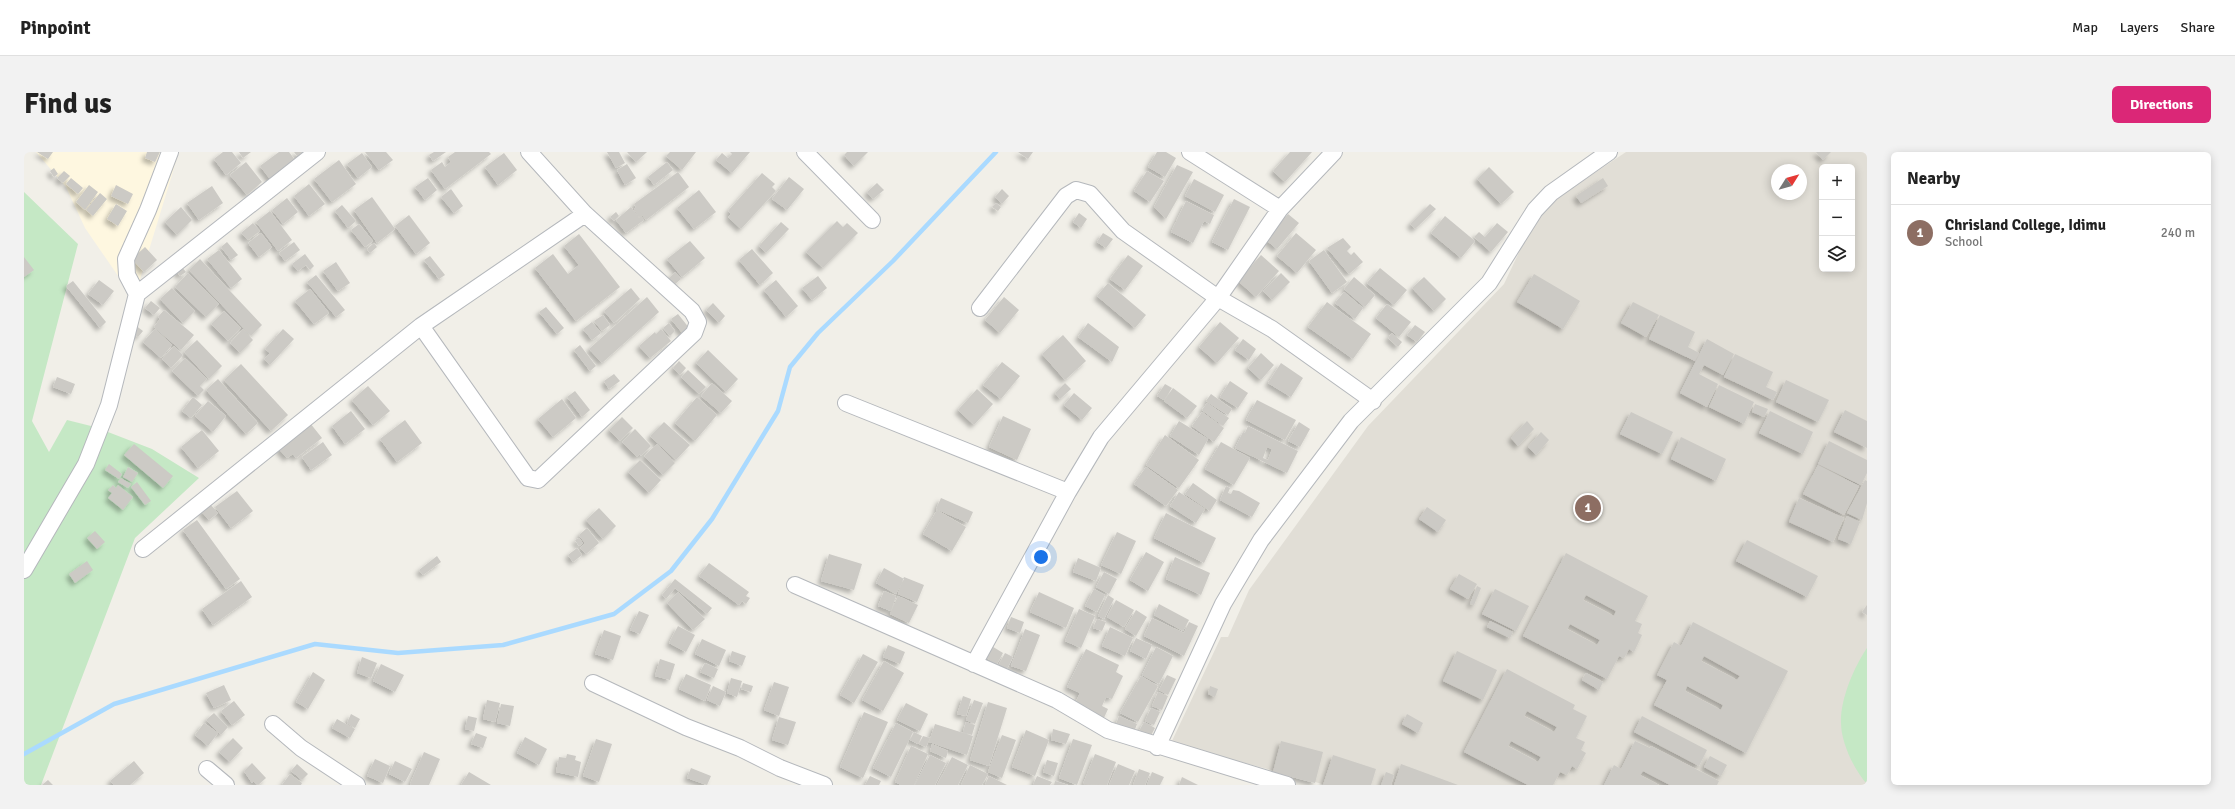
<!DOCTYPE html>
<html lang="en">
<head>
<meta charset="utf-8">
<style>
	:root { --surface:#fff; --page:#f2f2f2; --text:#222; --muted:#767676; --line:#e0e0e0; --accent:#db2777 }
	body { margin:0; font-family:Signika,sans-serif; background:var(--page); color:var(--text) }
	.controls { position:absolute; right:12px; top:12px; display:grid; overflow:hidden; border-radius:6px; box-shadow:0 2px 10px #0003 }
	.controls button { width:36px; height:36px; display:grid; place-items:center; padding:0; border:0; border-bottom:1px solid var(--line); background:var(--surface); color:var(--text); font:20px sans-serif }
	.compass { position:absolute; left:1747px; top:12px; width:36px; height:36px; border-radius:50%; background:var(--surface); box-shadow:0 2px 10px #0003; rotate:53deg }
	.you { position:absolute; left:1017px; top:405px; width:14px; height:14px; margin:-10px; border:3px solid #fff; border-radius:50%; background:#1a73e8; box-shadow:0 0 0 6px #1a73e833 }
	.badge { display:grid; place-items:center; width:26px; height:26px; border-radius:50%; background:var(--accent); color:#fff; font-size:13px; font-weight:700 }
	.pin { position:absolute; translate:-50% -50%; border:2px solid #fff; box-shadow:0 1px 4px #0006 }
	.list { margin:0; padding:0; list-style:none }
	h2 { display:flex; justify-content:space-between; align-items:center; height:52px; margin:0; padding:0 16px; font-size:17px }
	h2 small { font-size:13px; font-weight:400; color:var(--muted) }
	.list li { display:grid; grid-template-columns:26px 1fr auto; gap:12px; align-items:center; box-sizing:border-box; height:56px; padding:0 16px; border-top:1px solid var(--line) }
	.list b { display:block; font-size:15px; white-space:nowrap }
	.list p { margin:0; font-size:13px; white-space:nowrap; color:var(--muted) }
	.list em { font-size:13px; font-style:normal; color:var(--muted) }
	.icon { flex:none; width:22px; height:22px; fill:none; stroke:currentColor; stroke-width:2; stroke-linecap:round; stroke-linejoin:round }
	.map { position:relative; flex:none; width:1843px; height:633px; overflow:hidden; border-radius:6px }
	header { display:flex; align-items:center; gap:24px; box-sizing:border-box; height:56px; padding:0 20px; background:var(--surface); border-bottom:1px solid var(--line) }
	header strong { font-size:19px }
	nav { display:flex; gap:22px; margin-inline-start:auto; font-size:14px }
	.intro { display:flex; align-items:center; justify-content:space-between; box-sizing:border-box; height:96px; padding:0 24px }
	h1 { margin:0; font-size:28px }
	.button { padding:10px 18px; border-radius:6px; background:var(--accent); color:#fff; font-size:14px; font-weight:700 }
	main { display:flex; gap:24px; padding:0 24px }
	aside { flex:1; background:var(--surface); border-radius:6px; box-shadow:0 2px 10px #0003 }
	.map>svg:first-child { display:block }
	.commercial { fill:#fef7e0 }
	.education { fill:#e1ded6; fill-rule:evenodd }
	.green { fill:#c5e8c5 }
	.lines { fill:none; stroke-linecap:round; stroke-linejoin:round }
	.stream { stroke:#aadaff; stroke-width:4.5 }
	.building { fill:#cccac5; fill-rule:evenodd; filter:url(#shadow) }
	.street-casing { stroke:#b5b8bc; stroke-width:18 }
	.street { stroke:#fff; stroke-width:16 }
</style>
</head>
<body>
<header>
<strong>Pinpoint</strong>
<nav><a>Map</a><a>Layers</a><a>Share</a></nav>
</header>
<div class="intro"><h1>Find us</h1><a class="button">Directions</a></div>
<main>
<div class="map">
<svg width="1843" height="633" viewBox="0 0 1843 633">
	<defs>
		<filter id="shadow"><feDropShadow dx="-3.5" dy="3.5" stdDeviation="2" flood-color="#0004"/></filter>
	</defs>
	<rect width="100%" height="100%" fill="#f1efe8"/>
	<path class="commercial" d="M12,0h143l-45,147 -49,-71 -19,-41z"/>
	<path class="education" d="M1602,0h241v633h-541l-155,-42 50,-106h7l21,-47 119,-164 136,-142 35,-74zM1798,15h30v102h-30zM1753,18h24v24h-24z"/>
	<path class="green" d="M0,40l54,52 -46,177 17,31 18,-32 28,7 57,22 47,29 -64,60 -94,247h-17z
		M1843,496v136c-13,-14 -26,-42 -26,-61 -1,-23 13,-56 26,-75z"/>
	<g class="lines">
		<path class="stream" d="M0,602l90,-50 201,-60 83,9 105,-8 111,-31 57,-43 41,-52 66,-108 12,-44 28,-34 75,-72 103,-109"/>
	</g>
	<path class="building" d="M13,0h16l-5,7z
		M123,0h13l-5,10 -10,-4z
		M199,0h9l9,11 -15,12 -12,-16z
		M215,0h12l-8,6z
		M255,0h10l9,12 -25,19 -13,-17z
		M270,0h18l-11,9z
		M341,0h21l7,8 -14,10z
		M410,0h12l-13,9 -4,-6z
		M431,0h34l2,2 -46,35 -14,-19 11,-8 3,5 6,-5 -3,-5z
		M583,0h12l6,11 -9,5z
		M603,0h20l-11,10z
		M646,0h26l-14,18 -16,-14z
		M706,0h20l-18,21 -16,-13 6,-7 6,5 4,-4z
		M823,0h21l-14,14 -10,-11z
		M994,0h15l-5,7z
		M1133,0h9l10,6 -11,19 -17,-10z
		M1266,0h22l-27,30 -12,-11z
		M1792,0h15l-8,8z
		M338,1l10,14 -14,11 -11,-14z
		M480,1l13,17 -19,15 -13,-18z
		M315,8l17,24 -24,18 -18,-23z
		M222,10l16,20 -15,13 -17,-20z
		M643,10l6,8 -19,15 -6,-8z
		M603,12l9,14 -11,7 -8,-15z
		M1153,13l16,7 -27,47 -12,-12z
		M1465,15l25,25 -13,12 -24,-25z
		M30,16l4,6 -4,3 -4,-6z
		M40,19l6,5 -7,7 -6,-5z
		M1123,19l17,10 -14,21 -16,-11z
		M654,20l11,15 -43,33 -4,-5 -3,2 -5,-8 2,-2 -2,-3z
		M738,21l13,11 -3,3 4,4 -35,38 -13,-12 3,-3 -3,-3z
		M765,25l15,12 -17,21 -15,-11z
		M47,26l12,10 -5,6 -12,-10z
		M404,26l9,12 -12,10 -10,-13z
		M1579,26l5,8 -27,17 -5,-7z
		M1170,27l30,16 -9,17 -30,-16z
		M853,31l7,7 -11,9 -6,-7z
		M285,32l16,20 -16,12 -15,-20z
		M65,33l9,7 -13,18 -9,-8z
		M92,33l17,9 -5,10 -17,-8z
		M188,34l11,17 -24,17 -12,-17z
		M427,37l12,17 -9,7 -13,-16z
		M978,37l7,7 -7,8 -7,-7z
		M675,38l17,22 -22,17 -17,-21z
		M76,41l7,6 -14,17 -7,-6z
		M348,45l23,32 -18,14 -23,-33z
		M263,46l11,14 -15,12 -11,-14z
		M1210,47l16,8 -22,43 -16,-8z
		M1162,49l28,14 -4,9 -6,-3 -11,22 -22,-11z
		M972,51l5,4 -3,4 -6,-4z
		M92,52l11,7 -9,15 -11,-7z
		M1406,52l6,5 -21,20 -5,-5z
		M318,53l14,16 -8,7 -13,-17z
		M157,55l11,13 -15,15 -12,-13z
		M607,55l8,11 2,-2 3,4 -18,13 -10,-13z
		M246,59l22,29 -14,11 -22,-29z
		M592,60l3,4 -5,5 -4,-4z
		M1055,61l8,6 -6,9 -8,-6z
		M1264,62l11,9 -22,26 -11,-9z
		M385,63l21,28 -14,11 -21,-28z
		M1421,64l30,25 -14,17 -30,-25z
		M813,69l6,6 4,-4 11,10 -35,35 -17,-16z
		M757,70l8,7 -23,24 -7,-7z
		M229,71l7,8 -12,9 -7,-7z
		M1473,71l11,9 -17,20 -17,-15 5,-5 6,5z
		M335,72l14,17 -8,6 -14,-17z
		M237,81l11,14 -13,10 -11,-14z
		M1079,81l10,6 -7,9 -9,-6z
		M1272,81l20,17 -19,23 -20,-17z
		M555,82l41,53 -44,34 -41,-53 18,-14 15,20 11,-9 -15,-19z
		M1319,86l8,9 -4,4 4,4 3,-3 9,10 -14,12 -22,-26z
		M666,89l15,17 -23,19 -15,-18z
		M203,90l11,13 -7,5 -10,-13z
		M270,90l6,8 -15,11 -6,-8z
		M350,91l3,4 -7,6 -3,-4z
		M121,95l12,13 -13,12 -12,-13z
		M728,97l21,24 -13,12 -21,-25z
		M195,98l23,29 -11,9 -24,-29z
		M1300,98l23,32 -15,11 -23,-32z
		M281,102l9,12 -4,4 -4,-5 -8,6 -6,-7z
		M1104,103l15,11 -18,24 -15,-11z
		M1237,103l18,16 -23,26 -18,-16z
		M406,104l15,19 -6,4 -15,-19z
		M0,105l10,13 -10,7z
		M176,107l62,66 -11,11 -62,-66z
		M312,110l14,21 -12,8 -15,-20z
		M157,114l5,6 -6,4 -4,-6z
		M1356,116l27,22 -13,15 -27,-22z
		M651,120l6,7 -7,6 -6,-6z
		M164,121l31,31 -13,13 -31,-30z
		M1257,121l9,9 -18,18 -9,-9z
		M1510,122l46,27 -17,28 -46,-27z
		M292,123l29,35 -9,7 -29,-35z
		M794,124l9,12 -15,12 -10,-12z
		M1330,125l21,18 -10,12 -21,-18z
		M1400,125l22,22 -12,12 -22,-23z
		M75,128l15,11 -11,14 -15,-11z
		M752,128l22,26 -12,11 -22,-27z
		M49,129l33,41 -6,6 -34,-42z
		M1084,131l38,32 -11,13 -38,-32z
		M148,136l23,23 -12,12 -23,-24z
		M607,136l9,11 -26,24 -10,-12z
		M286,137l19,24 -15,11 -19,-23z
		M1320,140l19,16 -8,11 -20,-16z
		M623,145l12,15 -57,51 -13,-14z
		M980,145l15,13 -19,23 -15,-13z
		M127,149l9,7 -6,7 -9,-7z
		M1303,150l44,32 -18,25 -45,-32z
		M1609,150l26,13 -13,22 -25,-14z
		M689,151l12,13 -6,7 -13,-13z
		M1363,152l24,18 -12,15 -23,-19z
		M522,155l18,21 -7,6 -18,-22z
		M140,158l30,25 -13,15 -27,-23 6,-8 -2,-2z
		M200,159l17,17 -13,13 -17,-17z
		M654,162l12,15 -7,5 -12,-15z
		M579,163l7,10 -8,6 -8,-10z
		M1636,163l35,17 -7,15 11,6 -4,8 -46,-22z
		M568,170l9,11 -9,7 -9,-11z
		M1196,170l19,16 -22,25 -18,-16z
		M645,171l6,8 -5,5 -7,-8z
		M1064,171l31,24 -7,15 -34,-25z
		M111,173l8,6 -5,6 -8,-6z
		M1391,173l10,7 -8,10 -10,-7z
		M131,177l17,16 -11,13 -18,-16z
		M219,177l10,11 -13,13 -10,-10z
		M259,177l11,10 -24,26 -6,-6 6,-6 -5,-4z
		M637,177l10,12 -21,17 -11,-12 16,-14 1,2z
		M1368,181l10,9 -4,5 -10,-9z
		M1039,183l23,26 -21,19 -23,-26z
		M1219,187l13,10 -7,11 -14,-10z
		M1683,187l27,15 -11,21 -19,-10 -5,9 19,10 -11,23 -27,-14z
		M173,188l25,26 -13,13 -25,-27z
		M556,193l16,21 -6,5 -16,-21z
		M150,194l9,9 -12,13 -9,-9z
		M684,198l30,29 -12,13 -30,-29z
		M1237,201l13,12 -13,15 -13,-12z
		M1711,202l38,18 -7,15 11,5 -4,8 -49,-23z
		M161,206l22,21 -7,7 4,4 -6,6 -26,-25z
		M655,209l7,7 -6,7 -7,-7z
		M978,210l18,14 -19,23 -18,-14z
		M1257,211l22,15 -12,19 -23,-14z
		M217,212l47,51 -17,16 -47,-51z
		M664,218l18,17 -7,7 -18,-17z
		M590,222l6,7 -11,8 -5,-8z
		M33,225l18,7 -4,10 -18,-7z
		M194,227l40,44 -12,11 -40,-44z
		M1762,228l43,20 -11,22 -42,-20z
		M1206,229l18,12 -10,15 -18,-11z
		M688,231l20,18 -11,12 -20,-17z
		M1041,231l6,6 -11,10 -5,-6z
		M1141,232l7,4 -8,12 -7,-4z
		M1695,233l35,17 -10,22 -35,-17z
		M344,234l22,25 -17,14 -21,-25z
		M1149,236l24,18 -10,12 -23,-17z
		M953,237l16,15 -19,21 -16,-15z
		M551,239l15,19 -8,7 -15,-20z
		M1050,241l18,15 -10,12 -18,-15z
		M1187,242l21,15 -4,6 -22,-14z
		M169,245l9,8 -11,13 -9,-7z
		M673,245l20,18 -22,26 -20,-18z
		M538,247l14,19 -23,19 -15,-18z
		M1233,248l39,20 -11,20 -39,-20z
		M184,249l18,15 -13,16 -18,-16z
		M1183,251l22,15 -6,8 -21,-16z
		M1731,252l13,5 -4,8 -12,-5z
		M1821,258l22,11v27l-33,-16z
		M327,259l14,18 -20,15 -13,-18z
		M1746,259l43,21 -10,22 -44,-21z
		M1178,260l22,16 -10,14 -22,-16z
		M1607,260l42,20 -11,22 -42,-20z
		M979,264l28,13 -14,31 -28,-13z
		M598,265l11,11 -13,13 -11,-11z
		M381,268l17,23 -25,19 -17,-23z
		M1155,269l29,18 -9,16 -29,-19z
		M1503,269l7,8 -16,17 -7,-8z
		M640,270l26,23 -14,15 -26,-24z
		M1275,270l11,7 -10,18 -12,-6z
		M286,271l12,15 -26,20 -3,-4 -6,4 -9,-10z
		M1224,274l50,25 -11,22 -52,-25 8,-16 2,1zM1243,295l5,2 -4,11 -5,-2z
		M611,277l16,17 -10,10 -1,-2 -3,3 -15,-15z
		M178,278l17,21 -21,17 -17,-21z
		M1517,280l8,8 -13,15 -8,-8z
		M1141,283l34,25 -20,28 -33,-23z
		M1657,285l45,22 -10,22 -45,-22z
		M1805,289l38,19v13l-6,12 -43,-21z
		M299,290l9,13 -21,15 -9,-13z
		M1197,290l29,16 -16,27 -29,-16z
		M110,292l39,32 -10,12 -39,-33z
		M633,292l18,19 -12,12 -19,-19z
		M616,308l21,20 -12,13 -21,-21z
		M85,312l13,10 -3,5 -14,-9z
		M1794,313l41,21 -15,29 -41,-21z
		M104,315l10,6 -6,9 -9,-5z
		M1122,315l32,23 -12,16 -32,-22z
		M97,326l10,6 -3,4 -10,-6z
		M1841,328l2,1v22l-5,17 -15,-7z
		M113,330l14,19 -6,4 -14,-18z
		M1169,331l24,17 -7,11 -25,-17z
		M89,333l3,3 2,-3 15,12 -10,13 -15,-12 4,-5 -4,-3z
		M1202,334l4,2 -2,5 3,1 2,-4 6,1 21,12 -8,14 -32,-17z
		M213,339l16,20 -22,17 -16,-21z
		M1155,340l26,17 -9,14 -26,-17z
		M917,346l32,14 -5,11 -32,-14z
		M1775,346l45,20 -11,24 -44,-20z
		M186,352l8,9 -9,7 -8,-9z
		M1403,355l19,13 -8,12 -19,-13z
		M575,356l17,18 -13,13 -17,-19z
		M913,358l29,17 -14,24 -29,-17z
		M1142,361l50,25 -12,25 -50,-25z
		M1823,364l13,6 -9,22 -13,-5z
		M173,368l43,59 -14,10 -43,-59z
		M563,376l12,15 -13,11 -6,-6 5,-5 -6,-8z
		M71,379l10,11 -8,7 -10,-11z
		M1093,380l19,9 -15,33 -20,-9z
		M555,386l4,5 -4,3 -4,-6z
		M1723,388l71,36 -11,21 -71,-36z
		M553,396l5,7 -9,7 -5,-7z
		M1122,400l18,10 -16,29 -18,-11z
		M1542,401l82,43 -13,25 7,3 -4,9 4,2 -8,17 -5,-3 -5,9 -5,-2 -12,23 -84,-43zM1562,443l30,16 -2,5 -31,-16zM1546,472l30,16 -3,5 -30,-16z
		M805,402l33,10 -8,26 -33,-9z
		M413,404l4,6 -18,13 -4,-5z
		M1151,405l35,16 -9,22 -35,-16z
		M1054,406l23,10 -5,13 -23,-9z
		M63,409l6,9 -18,13 -6,-9z
		M685,411l40,29 -3,4 4,2 -4,6 -4,-3 -3,4 -40,-29z
		M860,416l20,11 -8,15 -20,-11z
		M1080,420l13,7 -8,15 -13,-7z
		M1435,422l18,10 -9,15 -18,-10z
		M880,425l20,8 -7,17 -19,-8z
		M651,427l37,29 -5,6 -32,-26 -9,11 -4,-4z
		M217,429l11,16 -39,28 -11,-16z
		M1453,434l4,2 -7,17 -4,-1z
		M1070,437l11,6 -8,17 -12,-6z
		M1471,437l34,17 -13,25 -34,-17z
		M860,439l12,5 -5,15 -13,-5z
		M654,440l27,27 -12,11 -26,-27z
		M1015,440l35,16 -8,20 -36,-16z
		M1084,443l6,4 -10,20 -6,-3z
		M874,444l20,9 -9,18 -19,-9z
		M1092,448l18,10 -10,17 -17,-10z
		M1135,452l30,16 -6,11 -29,-16z
		M1843,453v10l-5,-3z
		M1055,457l16,7 -14,32 -16,-7z
		M1112,458l11,7 -11,19 -11,-7z
		M615,459l10,4 -9,19 -10,-4z
		M987,465l13,5 -4,11 -13,-5z
		M1128,466l32,15 5,-11 9,4 -14,30 -40,-20z
		M1073,467l9,3 -4,9 -9,-3z
		M1466,469l23,11 -3,6 -23,-11z
		M1669,470l95,49 -42,82 -92,-48 13,-25 -10,-5 17,-33 7,4zM1680,504l36,20 -3,4 -36,-19zM1663,534l36,19 -2,5 -36,-19z
		M654,474l17,9 -9,17 -17,-9z
		M1086,475l23,11 -8,18 -23,-10z
		M1001,477l15,6 -14,36 -15,-5z
		M580,478l17,6 -8,24 -18,-6z
		M1112,486l16,7 -6,14 -16,-8z
		M678,487l24,11 -7,16 -24,-12z
		M864,493l17,7 -5,12 -17,-7z
		M966,493l13,8 -6,11 -13,-7z
		M1132,495l17,9 -14,28 -17,-9z
		M1062,497l33,16 -3,7 7,4 -11,23 -6,-2 -4,9 6,3 -5,11 -29,-14 6,-13 -13,-6z
		M708,499l14,5 -4,10 -13,-5z
		M1433,499l40,19 -14,30 -40,-19z
		M981,501l8,4 -8,16 -8,-5z
		M839,502l15,8 -24,41 -14,-8z
		M338,505l15,6 -6,15 -14,-5z
		M636,507l15,5 -5,16 -15,-4z
		M860,509l20,12 -21,38 -21,-11z
		M681,511l13,6 -4,9 -14,-6z
		M357,512l23,11 -9,17 -22,-11z
		M1483,517l68,36 -2,4 14,7 -11,22 9,4 -4,8 5,3 -9,16 -5,-3 -5,9 -7,-3 -7,13h-25l-64,-33zM1503,559l30,16 -3,5 -30,-16zM1487,589l30,16 -3,5 -30,-16z
		M289,520l12,8 -17,29 -12,-7z
		M1562,521l17,9 -4,8 -17,-10z
		M662,522l25,11 -6,16 -26,-12z
		M1143,523l9,4 -8,16 -9,-5z
		M1117,524l17,10 -20,36 -18,-9z
		M707,526l11,3 -5,16 -10,-4z
		M750,530l15,5 -10,29 -15,-6z
		M719,531l10,3 -2,6 -10,-3z
		M200,533l7,15 -17,8 -8,-15z
		M689,534l13,6 -6,14 -13,-6z
		M1186,534l8,3 -3,8 -7,-3z
		M1134,540l10,4 -6,14 -10,-4z
		M939,544l8,3 -5,17 -9,-2z
		M463,548l13,3 -5,19 -12,-3z
		M950,548l9,3 -8,21 -9,-4z
		M210,549l11,14 -13,10 -11,-14z
		M964,550l19,6 -18,58 -19,-6z
		M882,551l22,11 -8,17 -23,-11z
		M477,552l13,2 -4,20 -13,-3z
		M1127,556l9,4 -6,13 -9,-4z
		M840,560l24,10 -25,56 -23,-11z
		M190,561l14,14 -7,8 -15,-15z
		M327,562l9,5 -5,9 -8,-5z
		M1383,562l16,9 -5,10 -16,-9z
		M444,564l9,2 -3,13 -9,-2z
		M1095,564l18,8 -4,11 -18,-8z
		M1618,564l65,34 -8,16 -65,-34z
		M755,565l17,5 -8,23 -16,-5z
		M313,567l18,10 -5,9 -18,-10z
		M942,570l9,3 -3,10 -9,-3z
		M1120,570l11,6 -7,13 -11,-6z
		M180,571l14,10 -10,13 -13,-11z
		M872,571l17,9 -22,45 -18,-9z
		M911,572l38,12 -6,19 -38,-13z
		M1029,577l17,5 -4,10 -15,-4z
		M1002,578l23,10 -14,36 -23,-9z
		M890,580l8,4 -4,8 -8,-4z
		M452,581l11,4 -4,11 -12,-4z
		M978,583l14,5 -14,38 -14,-6z
		M899,584l7,2 -4,9 -7,-3z
		M501,585l22,12 -8,16 -22,-12z
		M209,586l10,10 -13,14 -11,-10z
		M572,587l16,5 -13,38 -16,-6z
		M1049,587l19,6 -15,40 -18,-7z
		M1257,589l42,11 -8,31 -42,-11z
		M1611,589l15,7 1,-2 68,35 -2,4h-47l-27,-14 -3,4 19,10h-55l10,-20 7,4z
		M908,592l16,7 -2,7 -16,-7z
		M887,594l17,8 -14,31h-13l-6,-3z
		M400,600l16,7 -11,26h-17l-2,-1z
		M543,602l9,2 -1,4 6,2 -3,15 -22,-5 3,-15 7,1z
		M1071,602l21,8 -9,23 -24,-1z
		M906,603l16,8 -11,22h-20z
		M1309,603l43,14 -5,16h-48z
		M1686,604l17,9 -6,11 -17,-9z
		M928,605l16,8 -10,20h-21z
		M351,607l15,7 -7,17 -16,-7z
		M1023,608l11,3 -4,13 -11,-4z
		M110,609l10,12 -14,12h-16l-4,-4z
		M371,609l17,8 -7,13 -16,-8z
		M228,611l14,15 -8,7 -5,-4 -1,2 -8,-12z
		M273,612l11,10 -6,6 -11,-9z
		M1094,612l17,7 -6,14h-20z
		M1377,612l57,21h-64z
		M946,613l18,9 -6,11h-21z
		M667,616l20,8 -4,9 -20,-7z
		M1115,617l11,4 -5,12h-12z
		M445,620l22,13h-30z
		M1128,620l12,5 -4,8h-13z
		M1362,620l8,3 -3,10h-10z
		M266,622l12,9 -1,2h-19z
		M846,624l11,5 -2,4h-14z
		M965,624l18,9h-22z
		M1013,624l15,6 -2,3h-17z
		M1158,625l16,8h-19z
		M24,628l5,5h-11z
		M1031,629l13,4h-14z"/>
	<g class="lines">
		<g class="street-casing">
			<path id="street" d="M781,0l67,68
				M1166,0l90,57
				M113,142l-10,-19 -1,-16 22,-49 22,-58
				M956,156l86,-112 10,-6 14,4 33,37 95,67 54,31 101,72
				M397,174l107,152 10,2 156,-147 4,-11 -6,-11 -107,-97 -56,-62
				M822,251l222,89
				M119,397l278,-223 164,-112
				M0,418l62,-106 23,-59 28,-111 180,-142
				M771,433l262,115 51,30 179,55
				M950,512l94,-172 33,-55 117,-139 62,-89 54,-57
				M569,531l93,44 54,21 40,20 44,17
				M249,572l28,24 56,37
				M1133,595l66,-143 38,-64 90,-119 138,-138 46,-73 16,-17 58,-41
				M183,617l19,16"/>
		</g>
		<use href="#street" class="street"/>
	</g>
</svg>
<div class="controls">
<button>+</button>
<button>−</button>
<button><svg class="icon" aria-label="layers" viewBox="0 0 24 24"><path d="M12 4l9 5-9 5-9-5zM3 14l9 5 9-5"/></svg></button>
</div>
<svg class="compass" viewBox="-18 -18 36 36"><path d="M0-13l5 13h-10z" fill="#e53935"/><path d="M0 13l5-13h-10z" fill="#767676"/></svg>
<div class="you"></div>
<div class="pin badge" style="left:1564px;top:356px;background:#8d6e63">1</div>
</div>
<aside>
<h2>Nearby<small></small></h2>
<ul class="list">
<li><span class="badge" style="background:#8d6e63">1</span><div><b>Chrisland College, Idimu</b><p>School</p></div><em>240 m</em></li>
</ul>
</aside>
</main>
</body>
</html>
